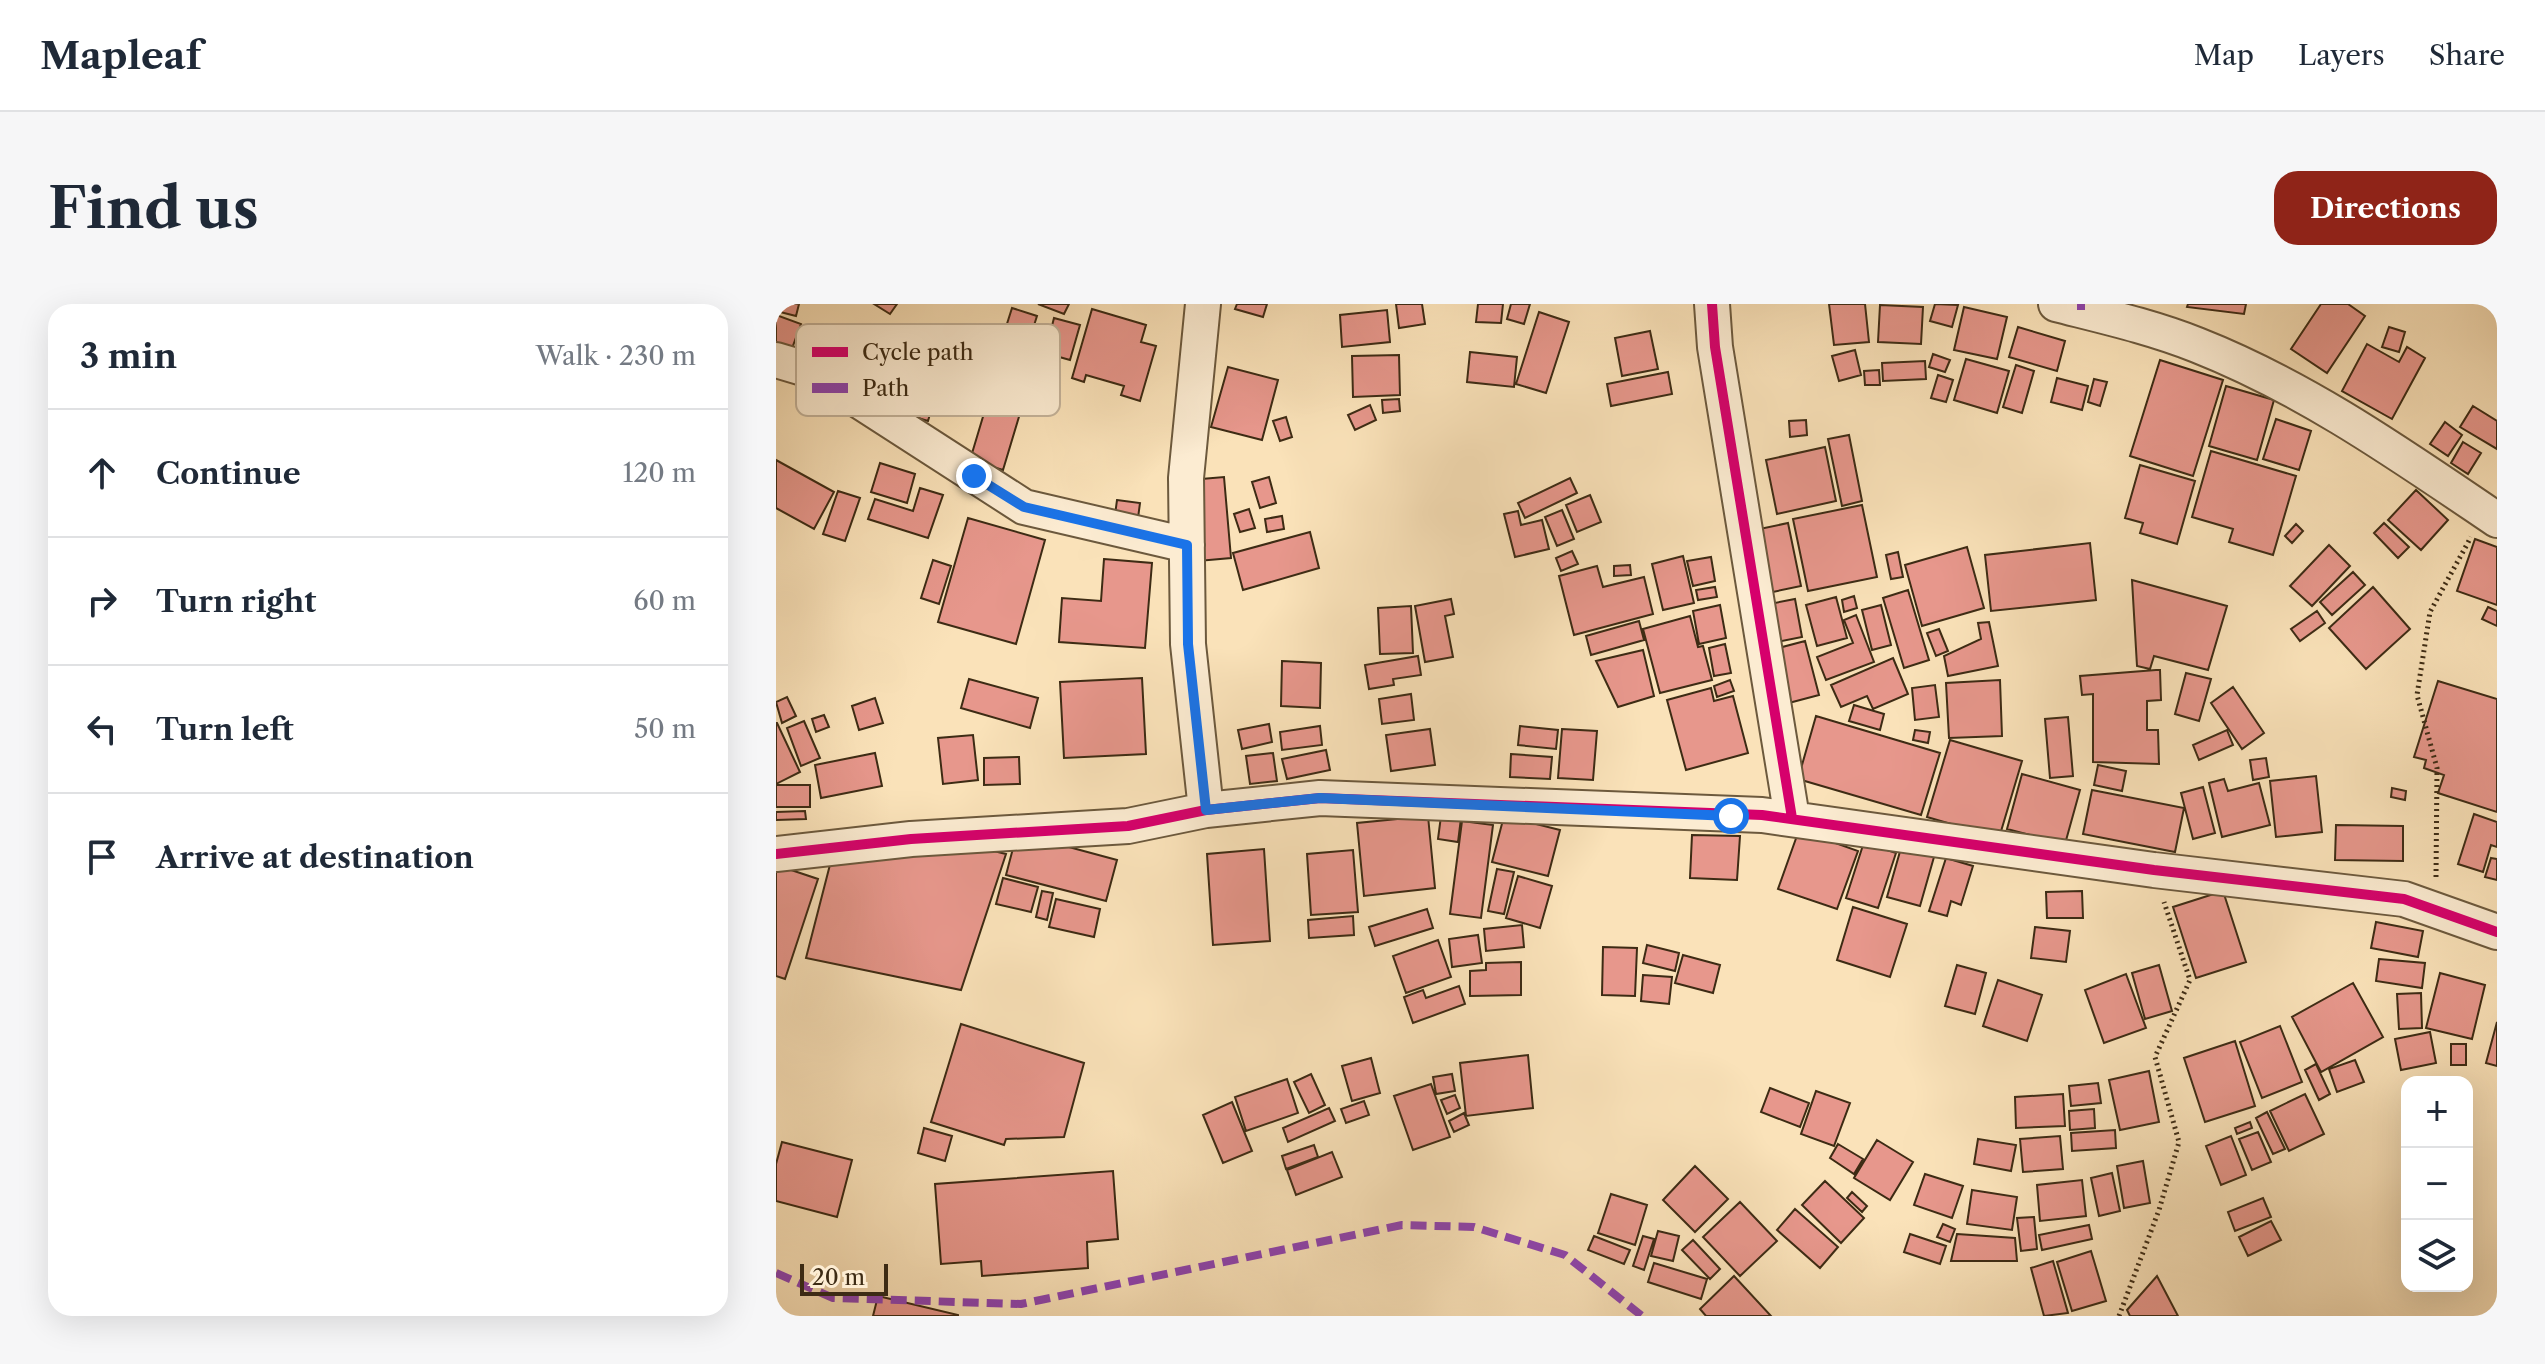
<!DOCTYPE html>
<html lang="en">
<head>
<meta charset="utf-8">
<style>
	:root { --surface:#fff; --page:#f6f6f7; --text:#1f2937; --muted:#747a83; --line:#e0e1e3; --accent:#8f2418 }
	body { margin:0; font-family:"Libre Caslon Text",serif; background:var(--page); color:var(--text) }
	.controls { position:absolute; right:24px; bottom:24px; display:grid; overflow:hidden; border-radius:16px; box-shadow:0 8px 32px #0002 }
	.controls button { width:72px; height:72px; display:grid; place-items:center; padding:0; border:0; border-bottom:2px solid var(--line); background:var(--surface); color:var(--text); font:40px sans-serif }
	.scale { position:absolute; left:24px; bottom:20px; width:88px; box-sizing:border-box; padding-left:8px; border:4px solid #3d2b14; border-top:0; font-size:22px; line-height:28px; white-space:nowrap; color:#3d2b14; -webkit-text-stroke:6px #fcecd2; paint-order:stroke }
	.stop { position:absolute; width:24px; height:24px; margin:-18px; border:6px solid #1a73e8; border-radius:50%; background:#fff }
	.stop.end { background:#1a73e8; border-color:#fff; box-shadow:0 2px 8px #0008 }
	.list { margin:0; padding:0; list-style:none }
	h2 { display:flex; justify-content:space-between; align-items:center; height:104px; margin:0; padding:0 32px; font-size:34px }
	h2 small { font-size:26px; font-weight:400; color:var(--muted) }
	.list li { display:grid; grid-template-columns:52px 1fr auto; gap:24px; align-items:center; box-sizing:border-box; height:128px; padding:0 32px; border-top:2px solid var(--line) }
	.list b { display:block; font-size:30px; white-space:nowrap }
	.list em { font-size:26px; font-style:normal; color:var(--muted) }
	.icon { flex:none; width:44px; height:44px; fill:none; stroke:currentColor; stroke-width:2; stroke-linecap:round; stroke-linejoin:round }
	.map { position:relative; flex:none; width:1721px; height:1012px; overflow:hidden; border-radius:24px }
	header { display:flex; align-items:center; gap:48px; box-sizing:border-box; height:112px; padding:0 40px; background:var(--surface); border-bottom:2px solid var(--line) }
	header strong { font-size:38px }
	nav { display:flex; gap:44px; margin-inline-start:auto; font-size:28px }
	.intro { display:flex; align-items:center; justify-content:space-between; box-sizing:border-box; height:192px; padding:0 48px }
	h1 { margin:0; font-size:56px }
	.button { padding:20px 36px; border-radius:24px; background:var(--accent); color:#fff; font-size:28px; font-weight:700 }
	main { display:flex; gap:48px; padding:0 48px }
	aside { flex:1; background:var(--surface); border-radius:24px; box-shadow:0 8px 32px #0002 }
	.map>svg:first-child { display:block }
	.building { fill:#e7978c; stroke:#3d2b14; stroke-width:2 }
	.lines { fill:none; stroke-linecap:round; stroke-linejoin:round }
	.minor-casing { stroke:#6c593d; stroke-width:38 }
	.path { stroke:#3d2b14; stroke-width:5; stroke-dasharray:2 4; stroke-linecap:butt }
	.minor { stroke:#fcecd2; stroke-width:34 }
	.quiet { stroke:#8e44ad; stroke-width:8; stroke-dasharray:16 8; stroke-linecap:butt }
	.cycleway-casing { stroke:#fcecd2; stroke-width:15 }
	.cycleway { stroke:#d6006c; stroke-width:10 }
	.route { stroke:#1a73e8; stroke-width:10 }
	.key { fill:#fcecd2; stroke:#c3b299; stroke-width:2 }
	.key-label { font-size:22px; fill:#3d2b14 }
</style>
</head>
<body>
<header>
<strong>Mapleaf</strong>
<nav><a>Map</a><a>Layers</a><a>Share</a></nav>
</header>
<div class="intro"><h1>Find us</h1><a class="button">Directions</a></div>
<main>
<aside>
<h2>3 min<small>Walk · 230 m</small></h2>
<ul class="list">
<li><svg class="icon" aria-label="ahead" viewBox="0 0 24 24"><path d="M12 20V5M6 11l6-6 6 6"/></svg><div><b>Continue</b></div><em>120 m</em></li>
<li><svg class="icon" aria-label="right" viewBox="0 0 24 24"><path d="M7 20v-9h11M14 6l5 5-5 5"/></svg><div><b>Turn right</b></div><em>60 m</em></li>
<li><svg class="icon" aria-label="left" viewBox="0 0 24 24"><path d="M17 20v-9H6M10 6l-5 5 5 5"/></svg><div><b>Turn left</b></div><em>50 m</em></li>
<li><svg class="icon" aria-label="arrive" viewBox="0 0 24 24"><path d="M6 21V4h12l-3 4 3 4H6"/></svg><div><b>Arrive at destination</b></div></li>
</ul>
</aside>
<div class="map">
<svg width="1721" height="1012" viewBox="0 0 1721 1012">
	<rect width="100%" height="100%" fill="#fae2b9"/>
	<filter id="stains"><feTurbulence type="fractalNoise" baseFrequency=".0025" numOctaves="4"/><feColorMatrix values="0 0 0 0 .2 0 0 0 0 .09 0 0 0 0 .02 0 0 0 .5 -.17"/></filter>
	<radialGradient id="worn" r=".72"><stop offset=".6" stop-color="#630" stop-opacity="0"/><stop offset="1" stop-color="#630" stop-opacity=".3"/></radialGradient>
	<path class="building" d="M0,0h23l-3,12 -20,-5z
		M98,0h23l-7,10z
		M262,0h31l-5,10z
		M461,0h30l-4,13 -28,-8z
		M620,0h26l3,20 -26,4z
		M702,0h25l-2,19 -25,-1z
		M735,0h19l-6,20 -17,-5z
		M1053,0h36l4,38 -35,3z
		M1159,0l23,1 -6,22 -22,-6z
		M1412,0h58l-2,10 -57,-7z
		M1545,0h27l17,12 -38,57 -36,-24z
		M1104,1l43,2 -2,37 -43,-2z
		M1188,3l43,10 -10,42 -43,-9z
		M236,4l25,8 -19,60 -25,-8z
		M316,5l54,16 -5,17 15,4 -16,55 -19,-6 3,-9 -38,-11 -2,7 -12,-4z
		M611,6l3,32 -48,5 -2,-32z
		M763,8l30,10 -23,71 -30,-9z
		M0,11l25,9 -10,27 -15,-5z
		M278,14l26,7 -10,35 -25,-7z
		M1242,23l47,14 -8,30 -48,-14z
		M1613,23l16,5 -6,20 -17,-5z
		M874,27l8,38 -36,7 -7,-38z
		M1591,40l32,18 8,-15 18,11 -33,61 -50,-28z
		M1079,46l6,25 -22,6 -7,-25z
		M694,48l47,5 -3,30 -47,-5z
		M1157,50l17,6 -5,12 -16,-5z
		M623,51l1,40 -47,2 -1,-41z
		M1190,55l43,12 -12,42 -43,-13z
		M1384,56l63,20 -30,96 -63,-20z
		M1149,57l1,18 -43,2 -1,-18z
		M1240,61l18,6 -12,42 -19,-6z
		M452,63l50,13 -16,60 -51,-13z
		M1103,66l1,15h-15l-1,-14z
		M892,68l4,22 -61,12 -4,-22z
		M1162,71l15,5 -7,22 -15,-4z
		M1281,74l31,8 -6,24 -31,-8z
		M1318,75l13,3 -7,24 -12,-4z
		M1450,82l48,14 -17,60 -48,-14z
		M215,86l33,10 -21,70 -33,-10z
		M144,93l14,3 -6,21 -13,-4z
		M623,95l1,12 -17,2 -1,-13z
		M594,101l6,15 -21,10 -7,-15z
		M1697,102l24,15v28l-37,-22z
		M510,113l6,20 -12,4 -7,-20z
		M1500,115l35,12 -12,39 -36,-11z
		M1030,116l1,15 -17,2 -1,-16z
		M1669,118l17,13 -14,21 -18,-12z
		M1073,131l13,66 -20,5 -14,-67z
		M1687,138l18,11 -13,21 -17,-11z
		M1049,143l11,54 -59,13 -11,-54z
		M1435,147l85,25 -23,79 -44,-13 4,-13 -41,-12z
		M0,156l58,32 -20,37 -38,-21z
		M104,159l35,11 -8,29 -36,-11z
		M1364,161l55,16 -18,63 -37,-11 3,-10 -18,-5z
		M448,173l7,81 -33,3 -8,-81z
		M493,173l7,26 -16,5 -8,-26z
		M794,174l7,15 -52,25 -7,-15z
		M144,184l23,7 -15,43 -60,-19 7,-20 38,12z
		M1640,186l32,30 -27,30 -33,-30z
		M62,187l22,7 -15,43 -22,-7z
		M814,191l11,27 -24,10 -11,-27z
		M341,196l23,3 -2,15 -23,-3z
		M1086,201l15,72 -69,14 -15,-72z
		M473,205l6,19 -15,4 -6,-18z
		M786,206l12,29 -17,7 -12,-29z
		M742,207l3,14 21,-5 7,29 -34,8 -11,-43z
		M506,212l2,13 -17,3 -2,-13z
		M192,214l77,22 -29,104 -78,-22z
		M1012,219l13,63 -38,8 -13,-63z
		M1608,219l25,24 -11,11 -24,-25z
		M1520,220l7,7 -11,12 -7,-7z
		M534,228l9,36 -76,22 -10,-37z
		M1699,235l22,8v58l-40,-14z
		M1314,239l6,57 -105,11 -6,-56z
		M1553,241l21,21 -38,40 -22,-20z
		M1191,243l17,61 -62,18 -17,-61z
		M796,247l6,13 -17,7 -5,-13z
		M1122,248l5,25 -12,2 -5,-24z
		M907,252l11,47 -31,7 -11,-46z
		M935,253l4,24 -22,5 -6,-25z
		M328,255l48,4 -7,85 -86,-6 3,-44 39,3z
		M157,256l18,6 -12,38 -18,-6z
		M854,261l1,10 -17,1v-10z
		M821,262l6,21 41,-10 9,37 -79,21 -15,-59z
		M1577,268l12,13 -33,30 -12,-13z
		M1356,276l95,26 -19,64 -54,-14 -4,13 -13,-3z
		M939,283l2,10 -19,3 -2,-10z
		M1597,283l37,42 -44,40 -37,-41z
		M1132,286l21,70 -25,8 -21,-70z
		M1078,292l3,12 -13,4 -2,-12z
		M1060,293l11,41 -30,8 -11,-41z
		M675,295l3,15 -9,2 8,41 -28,5 -10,-56z
		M1019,295l7,38 -41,8 -7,-38z
		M944,301l6,33 -27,6 -6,-33z
		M1105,301l10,40 -19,5 -10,-40z
		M635,302l2,47 -33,1 -2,-46z
		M1712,303l9,4v15l-15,-7z
		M1541,307l8,12 -25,18 -9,-12z
		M1080,311l18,47 -48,18 -9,-23 36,-14 -9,-23z
		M914,312l8,31 5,-1 9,34 -52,13 -17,-64z
		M863,317l5,19 -53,15 -5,-19z
		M1213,318l9,44 -50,10 -4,-20 37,-17 -3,-16z
		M1163,325l9,22 -12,5 -9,-23z
		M1029,337l14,54 -34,9 -14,-54z
		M949,340l6,29 -17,3 -5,-28z
		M867,346l11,46 -36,11 -22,-46z
		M642,352l3,19 -28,4 1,6 -25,4 -4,-24z
		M1117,354l15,36 -35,15 -6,-13 -26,11 -10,-22z
		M506,357l39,2 -1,45 -39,-2z
		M1380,366h4l1,30 -14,1v29h11l1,34 -66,-2v-68l-11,1 -2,-19z
		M1410,369l25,6 -12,42 -24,-7z
		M366,374l4,76 -82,4 -4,-76z
		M193,375l69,19 -8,30 -69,-20z
		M954,376l4,11 -17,6 -3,-11z
		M1224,376l2,56 -53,2 -3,-55z
		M1662,377l59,18v113l-59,-19 6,-18 -20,-7 2,-8 -12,-3z
		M1159,381l4,32 -24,3 -3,-32z
		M1457,383l31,46 -22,16 -31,-46z
		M935,384l3,13 19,-5 15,57 -62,17 -19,-70z
		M635,390l3,26 -32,4 -3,-25z
		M11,393l9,19 -14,7 -6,-21z
		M99,394l8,25 -24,7 -7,-24z
		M1078,401l30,9 -4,16 -31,-9z
		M48,411l5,12 -13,5 -4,-13z
		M1040,412l124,37 -19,62 -123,-36z
		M1292,413l5,59 -23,2 -5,-59z
		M28,417l16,37 -19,8 -14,-38z
		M1,419l23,49 -24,12v-61z
		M493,420l3,18 -30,7 -4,-19z
		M544,422l2,19 -40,5 -2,-18z
		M744,422l38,4 -2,19 -38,-4z
		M654,425l5,36 -44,6 -5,-36z
		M786,425l35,2 -4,49 -35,-2z
		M1139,426l15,2 -2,11 -15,-3z
		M1451,426l6,15 -34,15 -6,-15z
		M197,431l5,45 -35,4 -5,-46z
		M1174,436l72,21 -23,77 -72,-21z
		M550,446l4,20 -43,9 -5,-20z
		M99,449l7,33 -61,12 -6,-33z
		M497,449l4,28 -27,3 -4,-28z
		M735,450l41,3 -2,22 -40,-2z
		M243,453l1,27 -36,1v-27z
		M1490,454l3,19 -16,3 -3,-20z
		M1322,461l28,6 -4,20 -28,-6z
		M1246,470l58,16 -15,54 -58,-15z
		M1540,472l6,56 -46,5 -6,-56z
		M1448,475l4,12 31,-8 11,42 -48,12 -13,-54z
		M0,481h34v22h-34z
		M1427,483l12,46 -22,6 -12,-46z
		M1616,484l14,3 -1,9 -14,-3z
		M1316,486l92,18 -9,44 -92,-18z
		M29,507l1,8 -30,1v-8z
		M1698,510l23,8v25l-6,-2 -8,27 -25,-8z
		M652,512l7,72 -71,8 -7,-73z
		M665,512l20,2 -3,24 -20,-3z
		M728,512l56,14 -12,46 -56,-14z
		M686,517l31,4 -12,93 -31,-4z
		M1560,521l67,1v35l-68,-1z
		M1023,526l59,21 -21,58 -59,-20z
		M241,529l100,27 -11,41 -100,-26z
		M916,531l48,1 -3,44 -47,-2z
		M169,535l61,15 -45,136 -155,-32 27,-105z
		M1088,538l32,11 -18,55 -32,-10z
		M1125,544l33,9 -14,49 -33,-9z
		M488,545l6,92 -57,4 -6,-91z
		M577,546l5,62 -47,3 -4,-61z
		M1170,554l27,8 -12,39 -10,-4 -4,15 -18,-5z
		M1715,554l6,1v21l-12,-3z
		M0,561l42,14 -33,100 -9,-3z
		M721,565l17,3 -10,42 -16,-3z
		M742,572l34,10 -12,42 -34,-10z
		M227,574l35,9 -7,25 -35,-8z
		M266,587l11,2 -6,27 -11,-3z
		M1306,587l1,27h-36l-1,-26z
		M1447,587l23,71 -50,16 -23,-71z
		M280,595l44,10 -6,28 -45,-10z
		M1077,603l54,17 -17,53 -53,-17z
		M651,605l6,19 -58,18 -6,-19z
		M577,612l1,19 -45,3 -1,-18z
		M1600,618l47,9 -5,26 -47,-9z
		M746,621l2,22 -38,4 -2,-22z
		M1259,623l35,4 -4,31 -35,-4z
		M702,631l4,28 -30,4 -3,-28z
		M662,636l13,37 -45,16 -13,-37z
		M871,641l32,8 -4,18 -32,-8z
		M827,643l34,1 -2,48 -33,-1z
		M907,651l37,10 -7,28 -38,-10z
		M1603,655l46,4 -3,25 -46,-7z
		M745,658v33l-51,1v-25l16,-1v-7z
		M1181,661l29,8 -11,41 -30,-8z
		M1383,661l13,46 -27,8 -13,-46z
		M1664,669l45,12 -13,54 -46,-11z
		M1350,670l20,54 -42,15 -19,-53z
		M867,671l29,2 -3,27 -28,-3z
		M1222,676l44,15 -15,46 -44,-15z
		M1577,679l30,54 -62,35 -29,-55z
		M683,682l6,18 -52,19 -9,-26 19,-7 3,8z
		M1645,689l1,35 -23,1 -2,-35z
		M1721,718v44l-11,-3z
		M185,720l123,39 -20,74 -58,2 -2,6 -73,-23z
		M1504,722l22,56 -40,16 -22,-56z
		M1654,728l6,31 -35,7 -6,-31z
		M1459,737l20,65 -50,16 -21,-64z
		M1675,740h15v21h-15z
		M752,751l5,53 -67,8 -6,-53z
		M595,754l9,35 -28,8 -10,-35z
		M1579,756l9,22 -27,10 -8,-23z
		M1540,760l14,30 -11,6 -14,-30z
		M1373,767l10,51 -39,8 -11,-50z
		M535,770l14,31 -16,8 -15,-31z
		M676,770l3,17 -19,3 -3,-17z
		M511,775l11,34 -52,18 -11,-34z
		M1322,779l3,20 -30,3 -2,-20z
		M655,780l19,53 -37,13 -19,-54z
		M994,784l39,15 -9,24 -39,-15z
		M1040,787l34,12 -16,43 -33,-12z
		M1287,790l2,32 -49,2 -1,-31z
		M1529,790l19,40 -35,17 -19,-40z
		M679,791l5,13 -13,6 -6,-14z
		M588,797l5,14 -23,8 -5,-14z
		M456,798l20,49 -29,12 -20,-48z
		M553,804l6,13 -47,21 -5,-14z
		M1318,805l1,19 -25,2 -1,-19z
		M1491,808l18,37 -12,5 -17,-36z
		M688,809l5,12 -15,7 -5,-11z
		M1474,818l2,6 -15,6 -2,-6z
		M148,824l28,8 -7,25 -27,-8z
		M1339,826l1,18 -44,3 -1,-18z
		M1482,828l13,30 -19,8 -13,-31z
		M1284,832l3,33 -40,3 -3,-33z
		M1455,832l15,39 -25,10 -15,-39z
		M1202,835l38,6 -5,26 -37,-7z
		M1101,836l36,22 -23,38 -36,-22z
		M6,838l70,18 -15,57 -61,-16v-37z
		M1062,840l25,15 -9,15 -24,-16z
		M538,841l4,12 -32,12 -4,-13z
		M556,848l10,25 -46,18 -9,-25z
		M1367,857l7,42 -26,5 -7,-42z
		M919,862l33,33 -33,33 -32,-32z
		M337,867l5,68 -31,3 1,26 -106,8 -1,-15 -40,3 -6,-80z
		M1336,869l8,38 -21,5 -8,-38z
		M1149,870l38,12 -11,32 -38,-13z
		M1306,876l4,36 -46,5 -3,-36z
		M1049,877l39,37 -23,25 -39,-38z
		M1196,886l45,7 -5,33 -45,-6z
		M1076,888l15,14 -5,6 -15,-14z
		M835,890l36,11 -12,40 -37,-12z
		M1487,894l8,19 -36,14 -7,-19z
		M964,898l37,39 -37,35 -37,-39z
		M1019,905l43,38 -18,21 -43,-38z
		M1258,913l3,32 -16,2 -4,-33z
		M1495,917l10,19 -33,16 -9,-19z
		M1167,920l12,5 -5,13 -13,-5z
		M1313,921l3,14 -50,11 -3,-15z
		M882,927l21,5 -6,25 -22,-5z
		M1134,930l36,12 -6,18 -36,-12z
		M1181,930l58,4 2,23h-66z
		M818,932l36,14 -6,14 -36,-14z
		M867,932l11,3 -10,31 -11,-4z
		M917,936l27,29 -10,10 -28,-29z
		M1315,947l15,50 -34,10 -15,-49z
		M1277,957l15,52 -24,3 -13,-48z
		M878,959l53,16 -6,20 -53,-17z
		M958,972l37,40h-65l-6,-7z
		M1381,972l21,40h-48l-3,-6z
		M102,992l80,19v1h-85z"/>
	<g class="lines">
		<g class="minor-casing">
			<path id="minor" d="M427,0l-17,174 2,166 18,166
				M936,0l3,43 77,471
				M1280,0c47,12 96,23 141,41 109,43 204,110 300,175
				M0,56l37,11 211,136 163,38
				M0,550l135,-15 217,-13 78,-16 114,-12 442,17 392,55 250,29 93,33"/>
		</g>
		<path class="path" d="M1660,573l1,-109 -20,-73 13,-83 41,-75
			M1343,1012l40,-106 20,-68 -24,-85 35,-77 -26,-78"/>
		<use href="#minor" class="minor"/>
		<path class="quiet" d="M1305,6v-6
			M0,969l57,25 188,6 381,-79 72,2 91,28 77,61"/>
		<g class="cycleway-casing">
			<path id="cycleway" d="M936,0l3,43 77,471
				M0,550l135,-15 217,-13 78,-16 114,-12 442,17 392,55 250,29 93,33"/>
		</g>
		<use href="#cycleway" class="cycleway"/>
	</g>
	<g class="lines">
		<path class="route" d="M198,172l50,31 163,38 1,99 18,166 114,-12 411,18"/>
	</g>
	<rect x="20" y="20" width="264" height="92" rx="12" class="key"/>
	<rect x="36" y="43" width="36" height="10" fill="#d6006c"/>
	<rect x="36" y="79" width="36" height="10" fill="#8e44ad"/>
	<g class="key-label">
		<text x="86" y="56">Cycle path</text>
		<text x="86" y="92">Path</text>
	</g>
	<rect width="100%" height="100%" filter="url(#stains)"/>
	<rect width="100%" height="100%" fill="url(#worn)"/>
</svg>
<div class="controls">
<button>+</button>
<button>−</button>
<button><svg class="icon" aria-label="layers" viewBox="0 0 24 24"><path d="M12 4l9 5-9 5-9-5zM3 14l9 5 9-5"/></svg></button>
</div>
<div class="scale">20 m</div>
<div class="stop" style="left:955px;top:512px"></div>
<div class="stop end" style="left:198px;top:172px"></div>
</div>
</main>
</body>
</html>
